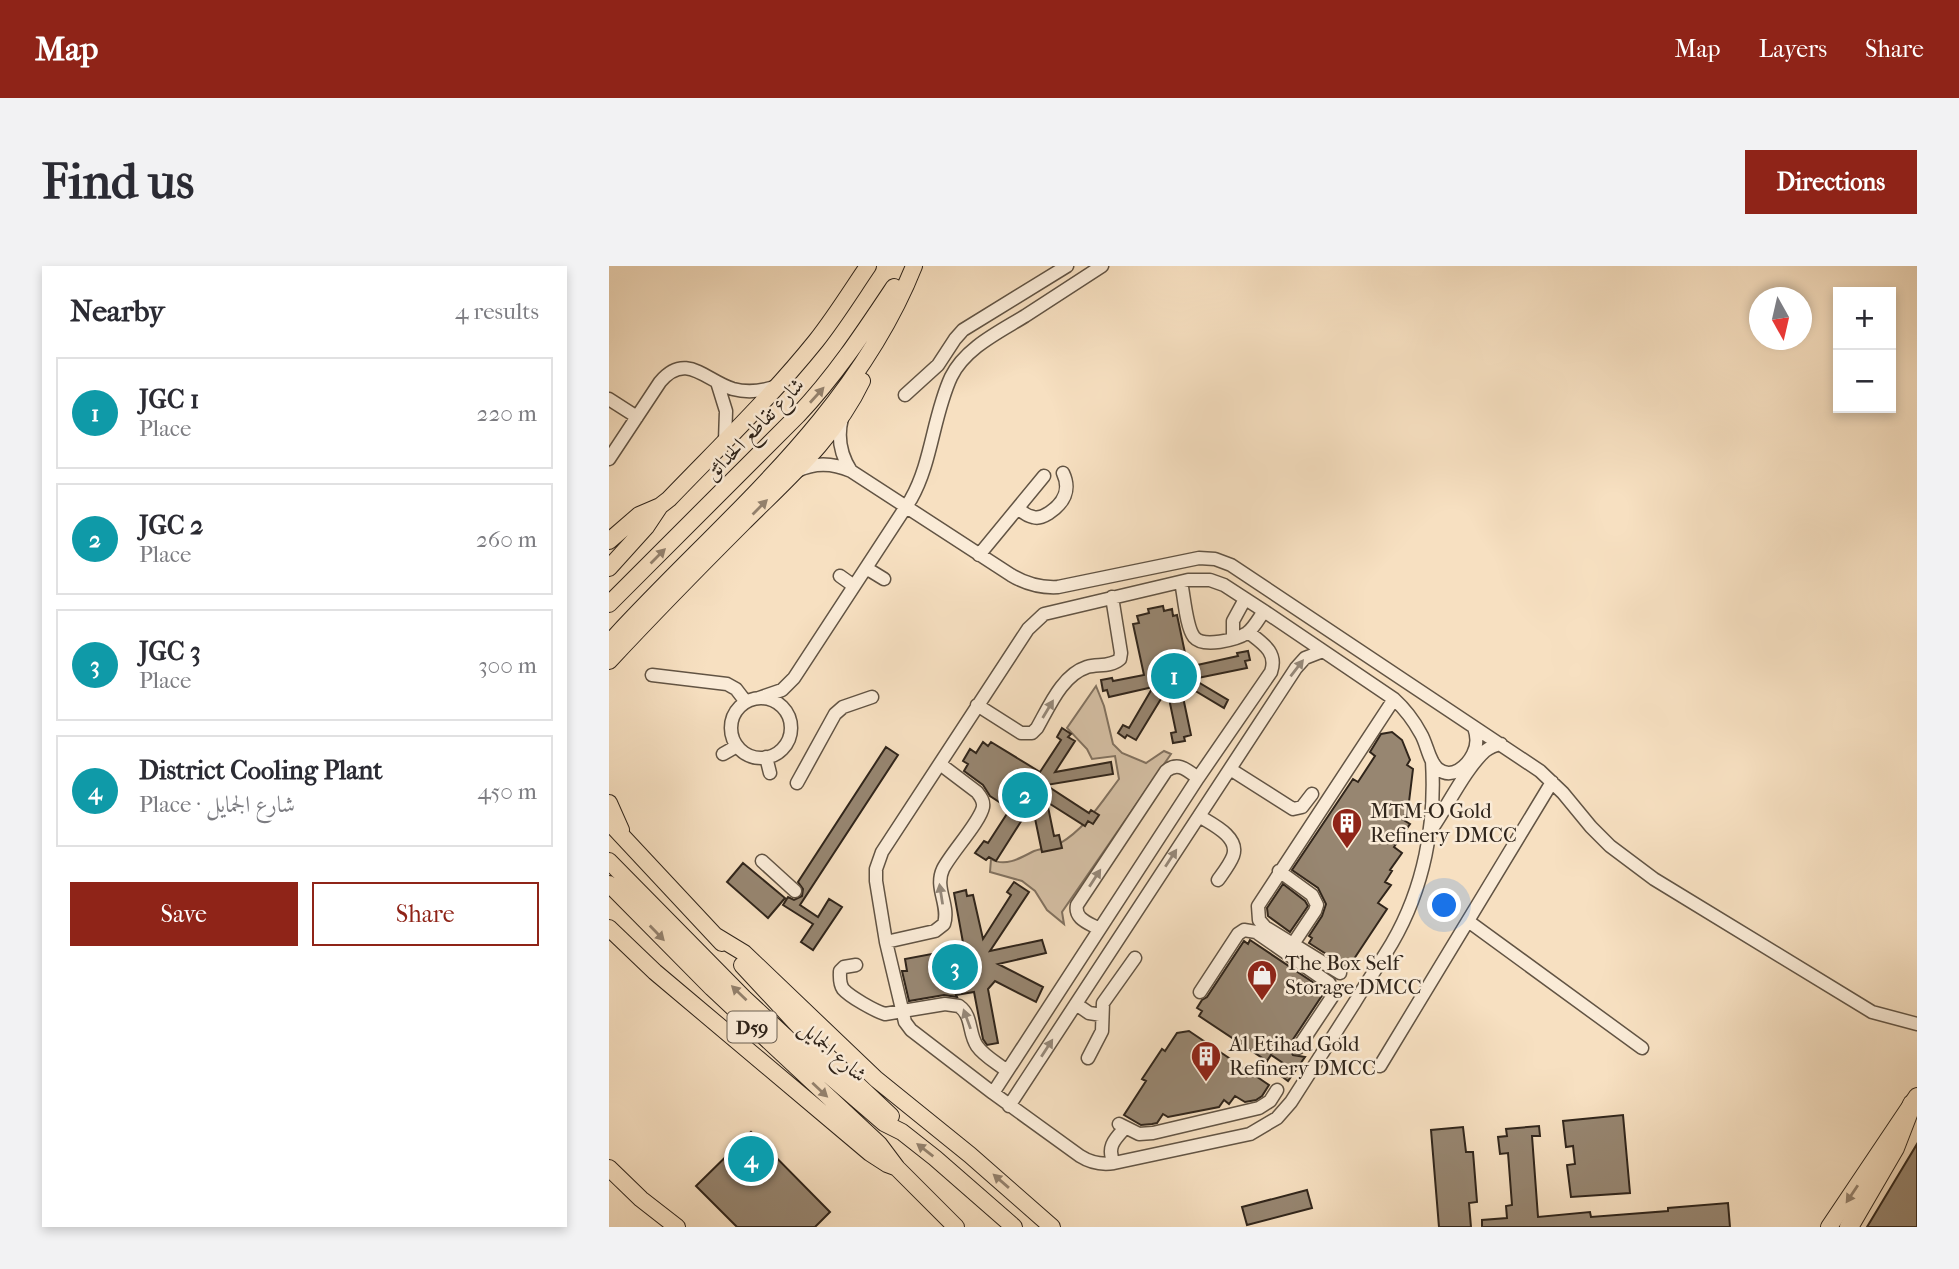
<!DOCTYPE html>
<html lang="en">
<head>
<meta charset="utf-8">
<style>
	:root { --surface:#fff; --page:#f2f2f3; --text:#2b2b33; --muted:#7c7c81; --line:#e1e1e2; --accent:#8f2418 }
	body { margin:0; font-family:"IM FELL French Canon",Amiri,serif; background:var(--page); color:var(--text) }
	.controls { position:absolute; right:21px; top:21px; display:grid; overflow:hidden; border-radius:0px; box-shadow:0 4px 10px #0003 }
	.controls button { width:63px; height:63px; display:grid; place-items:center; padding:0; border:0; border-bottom:2px solid var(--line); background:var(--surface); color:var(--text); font:35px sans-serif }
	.compass { position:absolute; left:1140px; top:21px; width:63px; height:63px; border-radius:50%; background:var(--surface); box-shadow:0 4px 10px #0003; rotate:172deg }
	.you { position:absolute; left:836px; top:640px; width:24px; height:24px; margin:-18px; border:5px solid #fff; border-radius:50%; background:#1a73e8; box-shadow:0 0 0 10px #1a73e833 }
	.badge { display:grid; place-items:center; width:46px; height:46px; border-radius:50%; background:var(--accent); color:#fff; font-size:23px; font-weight:700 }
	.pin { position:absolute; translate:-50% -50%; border:4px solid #fff; box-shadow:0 2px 7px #0006 }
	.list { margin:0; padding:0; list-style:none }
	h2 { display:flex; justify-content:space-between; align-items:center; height:91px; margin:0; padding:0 28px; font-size:30px }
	h2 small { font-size:23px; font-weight:400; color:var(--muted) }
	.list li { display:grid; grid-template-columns:46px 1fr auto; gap:21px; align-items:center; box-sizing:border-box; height:112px; margin:0 14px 14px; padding:0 14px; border:2px solid var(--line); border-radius:0px }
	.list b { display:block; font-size:26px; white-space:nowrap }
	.list p { margin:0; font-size:23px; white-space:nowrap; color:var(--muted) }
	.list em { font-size:23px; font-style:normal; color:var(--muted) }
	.actions { display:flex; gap:14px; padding:21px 28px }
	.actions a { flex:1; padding:16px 0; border:2px solid var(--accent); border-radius:0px; text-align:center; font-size:24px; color:var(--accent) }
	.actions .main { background:var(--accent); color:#fff }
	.map { position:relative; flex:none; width:1308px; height:961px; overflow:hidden; border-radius:0px }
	header { display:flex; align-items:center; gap:42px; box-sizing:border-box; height:98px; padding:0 35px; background:var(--accent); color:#fff }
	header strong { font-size:33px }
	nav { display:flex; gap:38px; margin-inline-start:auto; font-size:24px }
	.intro { display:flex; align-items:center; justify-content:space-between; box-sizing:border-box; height:168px; padding:0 42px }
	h1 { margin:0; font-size:49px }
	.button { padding:18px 32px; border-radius:0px; background:var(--accent); color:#fff; font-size:24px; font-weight:700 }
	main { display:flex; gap:42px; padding:0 42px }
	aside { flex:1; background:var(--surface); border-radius:0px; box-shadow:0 4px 10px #0003 }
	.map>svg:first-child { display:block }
	.green { fill:#d5c0a5; stroke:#827260; stroke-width:2 }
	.building { fill:#978671; stroke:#30251b; stroke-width:2 }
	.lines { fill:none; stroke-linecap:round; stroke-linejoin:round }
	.minor-casing { stroke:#625444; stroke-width:15 }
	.major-casing { stroke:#30251b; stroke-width:18 }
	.highway-casing { stroke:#30251b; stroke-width:20 }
	.minor { stroke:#faebd7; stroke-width:12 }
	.major { stroke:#f7e0c1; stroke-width:16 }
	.highway { stroke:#f7e0c1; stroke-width:18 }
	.oneway { fill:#94826e }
	.oneway2 { fill:#958879 }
	.labels { text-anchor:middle; stroke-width:5; stroke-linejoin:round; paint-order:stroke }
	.shield { fill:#faebd7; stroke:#6d6053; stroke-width:2 }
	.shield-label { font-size:19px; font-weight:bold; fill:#30251b }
	.street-label { font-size:21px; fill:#30251b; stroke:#faebd7 }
	.poi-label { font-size:21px; fill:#30251b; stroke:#faebd7; text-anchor:start }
</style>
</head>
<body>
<header>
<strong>Map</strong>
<nav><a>Map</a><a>Layers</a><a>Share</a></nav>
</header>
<div class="intro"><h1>Find us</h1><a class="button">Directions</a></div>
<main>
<aside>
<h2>Nearby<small>4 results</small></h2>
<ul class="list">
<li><span class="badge" style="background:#0f9aa8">1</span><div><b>JGC 1</b><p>Place</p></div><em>220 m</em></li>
<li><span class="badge" style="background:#0f9aa8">2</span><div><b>JGC 2</b><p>Place</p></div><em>260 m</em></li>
<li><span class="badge" style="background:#0f9aa8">3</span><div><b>JGC 3</b><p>Place</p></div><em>300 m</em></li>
<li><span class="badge" style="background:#0f9aa8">4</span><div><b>District Cooling Plant</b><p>Place · شارع الجمايل</p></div><em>450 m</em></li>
</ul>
<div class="actions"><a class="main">Save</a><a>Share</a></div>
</aside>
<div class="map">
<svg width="1308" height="961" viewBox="0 0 1308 961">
	<rect width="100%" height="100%" fill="#f7e0c1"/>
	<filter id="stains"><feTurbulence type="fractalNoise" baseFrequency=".00286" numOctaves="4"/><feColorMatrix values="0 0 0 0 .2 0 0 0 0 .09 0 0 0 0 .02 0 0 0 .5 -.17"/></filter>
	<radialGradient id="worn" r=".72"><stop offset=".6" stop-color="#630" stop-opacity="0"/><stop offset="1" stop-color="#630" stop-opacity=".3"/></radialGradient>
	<path class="green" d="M487,420l8,20 9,38 9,9 24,10 18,-12 7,3 -109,158 2,12 -17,-14 -12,-19 -13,-10 -32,-9 1,-13c13,8 28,0 41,-7 8,-4 19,-3 27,-8 26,-15 42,-41 60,-65l-4,-23 -23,3 -5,-10 -20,-21z"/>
	<path class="building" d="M554,340l1,5 8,-2 1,7 4,-1 11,52 50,-11 -1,-3 11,-2 2,9 -5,1 2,7 -54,11 35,21 -4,8 -32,-19 -9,8 8,38 -7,2 1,4 -12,2 -2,-10 5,-1 -9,-43 -31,51 -9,-5 -2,3 -7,-5 5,-8 6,3 24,-41 -44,10 -2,-7 -4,1 -2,-11 11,-2 1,3 31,-6 -11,-51 6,-1 -2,-7 12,-3 -1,-4z
		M453,462l9,6 -3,3 7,4 -20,31 56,-10 2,12 -67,11 43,28 2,-3 8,5 -6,9 -5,-3 -3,5 -38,-24 7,34 5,-1 3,13 -20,4 -10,-48 -36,57 -7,-4 -3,3 -11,-7 9,-12 4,2 22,-34 -20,-13 -7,-11 -19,-14 4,-7 -5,-3 7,-12 6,4 7,-11 5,4 3,-4 49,30 21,-32 -4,-3z
		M783,466l10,8 8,20 -3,5 6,4 -5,41 -6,9 8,5 -16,23 8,6 -12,17 2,1 -7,11 6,3 -13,18 9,6 -39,59 -39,-25 3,-5 -3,-2 13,-20 4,-12 -8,-16 -26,-18 61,-91 5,3 17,-26 -5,-4 11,-18z
		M277,481l12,8 -98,150 18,12 11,-18 13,8 -29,43 -12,-8 12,-18 -30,-19 5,-8 6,3 8,-4 1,-7 -5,-7z
		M134,597l42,35 -17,20 -41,-36z
		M405,616l15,10 -39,59 52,-11 4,13 -48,11 45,23 -7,15 -41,-21 -7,8 10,54 -11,2 -4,-6 -9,-47 -18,3 1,2 -13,-2 -35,6 -7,-30h5l-2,-12 59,-11 -10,-55 12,-3 1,6 6,-1 10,44 28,-44 -4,-3z
		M674,618l22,17 3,5 -18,26 -22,-16 -1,-8z
		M641,674l67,45 -3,4 9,5 -33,50 -1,4 4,7 12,2 -17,24 -8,-6 6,-10 -15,-10 -4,6 -68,-45 3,-5 -5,-3 5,-8 5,-3 37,-56 4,3z
		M580,765l80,54 -7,11 -6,4 -11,2 -10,-6 -6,8 -5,-4 -5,7 -51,10 -5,-3 -6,9 -5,1 -11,1 -17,-10 22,-34 -4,-2 20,-30 3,2 12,-18z
		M1014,849l7,78 -59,4 -4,-32 8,-1 -2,-18 -7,1 -3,-26z
		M930,860l1,10h-8l6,81 52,-5 1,5 77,-6v-3l60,-5 2,24h-248v-7l25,-2 -1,-12 6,-1 -4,-52 -8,1 -2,-17 9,-1 -1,-7z
		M854,861l3,25h7l4,50 -8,1 2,24h-32l-8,-97z
		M142,866l79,80 -15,15h-78l-41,-41z
		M1308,878v83h-50z
		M698,924l5,18 -65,17 -5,-18z"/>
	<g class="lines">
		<g class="minor-casing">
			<path id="minor" d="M108,116l9,29 -1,30
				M296,129l33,-30 17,-26 8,-9 104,-64
				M0,133l28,18
				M233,152c-5,19 -2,36 9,53
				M0,193l51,-77c26,-31 46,-1 73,7 15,4 30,2 44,-3
				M188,205c18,-9 36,-8 54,0l160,104c15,9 29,13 47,12l141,-29 16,1 16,6 309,206 23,22 28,34 19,19 44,33 218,133 45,12
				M409,242c4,4 9,8 15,9 6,2 11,-1 16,-4 15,-10 22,-23 14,-40
				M370,289l65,-79
				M257,302l18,11
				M231,310l14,10
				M572,316c3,13 5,45 13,55 9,11 42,3 53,-4 7,-5 12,-15 17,-22
				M624,372v-17l12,-22
				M43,409l75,9 9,5 10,13
				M150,432l23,-8 12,-12 117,-179c21,-37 22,-83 40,-122 14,-29 48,-45 74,-61 26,-17 51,-33 77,-50
				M122 462a30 30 0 1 1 60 0a30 30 0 1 1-60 0Z
				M368,439l44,28h11l5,-5c12,-21 25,-53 50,-61 11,-3 24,0 33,-8l1,-6 -9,-56
				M114,488l14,-8
				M157,491l4,16
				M823,495c4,63 -8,127 -40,182 -12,20 -25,39 -37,59 -22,34 -43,67 -64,100l-14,16 -27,16 -136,29c-13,2 -23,0 -34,-7l-87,-63 -82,-63 -6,-8 -19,-80 -10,-61v-12l6,-17 146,-223 16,-15 144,-34h22l14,5 40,26 130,88c11,10 20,22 27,35 6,10 8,28 17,35 14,11 29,-3 35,-15 5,-10 4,-18 1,-27
				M621,503l63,40 9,-2 10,-13
				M188,517l38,-69 8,-7 29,-10
				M590,550c13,8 41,21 34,40 -3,8 -10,17 -15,24
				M824,561c15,-22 33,-59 52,-76 5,-4 10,-6 16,-7
				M153,595l33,30
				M670,605l33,24 5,10 -2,6 -22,33
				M859,655l174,127
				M490,663c-10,-6 -25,-10 -22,-24l89,-134c12,-10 21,-1 32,7
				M277,676l49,-11 9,-7c6,-19 -10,-36 -1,-55 8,-16 37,-47 40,-62 1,-6 -2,-10 -6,-15l-37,-28
				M247,699l-12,2 -4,4c0,6 -1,12 3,18 7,8 32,22 42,25l60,-10 14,2c14,10 9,27 18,40 7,10 20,17 30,25
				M731,707l-75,-46 -6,-7 -1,-14 136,-207
				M591,726l38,-58 6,-4 12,2 73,51 4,6 -1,8 -34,51
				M467,738l13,9 13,2
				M479,792l14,-27 1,-28 32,-45
				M771,800l172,-284
				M384,827l205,-315 73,-106c7,-20 -9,-29 -23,-40
				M400,840l287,-438 9,-10 18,-7
				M510,858l20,10 14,-1 106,-25 11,-7 7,-11
				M505,897c-8,-16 1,-24 11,-35"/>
		</g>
		<g class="major-casing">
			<path id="major" d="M0,275l30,-26 21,-9 9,-7c50,-52 102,-102 147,-158 19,-24 35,-50 52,-75
				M0,302l37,-41 14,-21
				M0,338l189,-189c37,-39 66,-83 96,-128
				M0,377c108,-119 244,-223 305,-377
				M0,395c44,-47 89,-93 134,-138 44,-44 92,-85 119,-142
				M0,537l12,27
				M0,556l113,121
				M0,595l135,137 59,55 81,70 18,9 33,26 79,69
				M0,618l103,104 167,156 18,24 59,59
				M0,662l46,44 215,181 17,11 8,3
				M107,670l28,17 132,126 94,76 82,72
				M133,699l79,85 70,66
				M0,902l32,31 36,28
				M1220,961l88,-131"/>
		</g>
		<g class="highway-casing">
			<path id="highway" d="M1240,961l46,-79 17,-44"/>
		</g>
		<use href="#minor" class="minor"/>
		<use href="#major" class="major"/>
		<use href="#highway" class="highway"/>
	</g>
	<defs><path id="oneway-solid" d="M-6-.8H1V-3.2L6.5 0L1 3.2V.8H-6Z" transform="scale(1.75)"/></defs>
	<g class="oneway">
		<use href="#oneway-solid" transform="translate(208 129) rotate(-48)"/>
		<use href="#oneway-solid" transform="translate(151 241) rotate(-45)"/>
		<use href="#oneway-solid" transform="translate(49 290) rotate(-45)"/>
		<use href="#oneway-solid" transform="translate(48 667) rotate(46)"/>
		<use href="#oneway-solid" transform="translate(130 727) rotate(-136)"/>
		<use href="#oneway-solid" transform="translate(211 824) rotate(43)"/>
		<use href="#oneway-solid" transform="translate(316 884) rotate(-142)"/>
		<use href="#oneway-solid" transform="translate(392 915) rotate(-139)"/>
		<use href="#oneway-solid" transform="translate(1243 928) rotate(124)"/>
	</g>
	<g class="oneway2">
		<use href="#oneway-solid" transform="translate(688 402) rotate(-52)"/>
		<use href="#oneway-solid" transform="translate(439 443) rotate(-59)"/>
		<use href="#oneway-solid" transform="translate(562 592) rotate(-57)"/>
		<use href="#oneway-solid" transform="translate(486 612) rotate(-57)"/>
		<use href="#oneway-solid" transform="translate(332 628) rotate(-99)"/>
		<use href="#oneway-solid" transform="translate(358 753) rotate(-110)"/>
		<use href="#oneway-solid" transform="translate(438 782) rotate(-57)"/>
	</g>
	<defs>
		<g id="building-pin" transform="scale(1.575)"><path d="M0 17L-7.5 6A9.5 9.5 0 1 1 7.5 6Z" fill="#8f2418" stroke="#faebd7"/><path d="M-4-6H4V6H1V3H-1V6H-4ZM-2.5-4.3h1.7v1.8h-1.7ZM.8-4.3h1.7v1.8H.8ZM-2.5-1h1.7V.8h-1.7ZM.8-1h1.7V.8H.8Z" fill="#fff"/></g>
		<g id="shop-pin" transform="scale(1.575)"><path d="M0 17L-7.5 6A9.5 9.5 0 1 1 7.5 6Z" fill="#8f2418" stroke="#faebd7"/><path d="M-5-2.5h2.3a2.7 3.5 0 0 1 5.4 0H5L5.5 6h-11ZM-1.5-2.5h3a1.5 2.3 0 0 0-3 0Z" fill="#fff"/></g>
	</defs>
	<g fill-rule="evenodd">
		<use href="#building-pin" x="738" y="557"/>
		<use href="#shop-pin" x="653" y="709"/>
		<use href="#building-pin" x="597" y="790"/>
	</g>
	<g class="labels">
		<rect class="shield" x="118.5" y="745.5" width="49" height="31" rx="5"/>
		<g class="shield-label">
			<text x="143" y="768">D59</text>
		</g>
		<g class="street-label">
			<text transform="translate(145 163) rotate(-46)" y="7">شارع تقاطع الحدائق</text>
			<text transform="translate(224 785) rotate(41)" y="7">شارع الجمايل</text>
		</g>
		<g class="poi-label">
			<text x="761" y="552">MTM-O Gold<tspan x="761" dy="24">Refinery DMCC</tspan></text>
			<text x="676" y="704">The Box Self<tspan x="676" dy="24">Storage DMCC</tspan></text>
			<text x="620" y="785">Al Etihad Gold<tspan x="620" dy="24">Refinery DMCC</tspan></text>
		</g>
	</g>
	<rect width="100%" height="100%" filter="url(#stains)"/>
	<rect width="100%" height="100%" fill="url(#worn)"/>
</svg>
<div class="controls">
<button>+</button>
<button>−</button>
</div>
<svg class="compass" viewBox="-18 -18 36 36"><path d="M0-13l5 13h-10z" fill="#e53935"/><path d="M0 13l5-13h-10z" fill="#7c7c81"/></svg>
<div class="you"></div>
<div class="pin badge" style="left:565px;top:410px;background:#0f9aa8">1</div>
<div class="pin badge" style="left:416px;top:529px;background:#0f9aa8">2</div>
<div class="pin badge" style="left:346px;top:701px;background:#0f9aa8">3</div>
<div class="pin badge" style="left:142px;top:893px;background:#0f9aa8">4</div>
</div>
</main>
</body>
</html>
